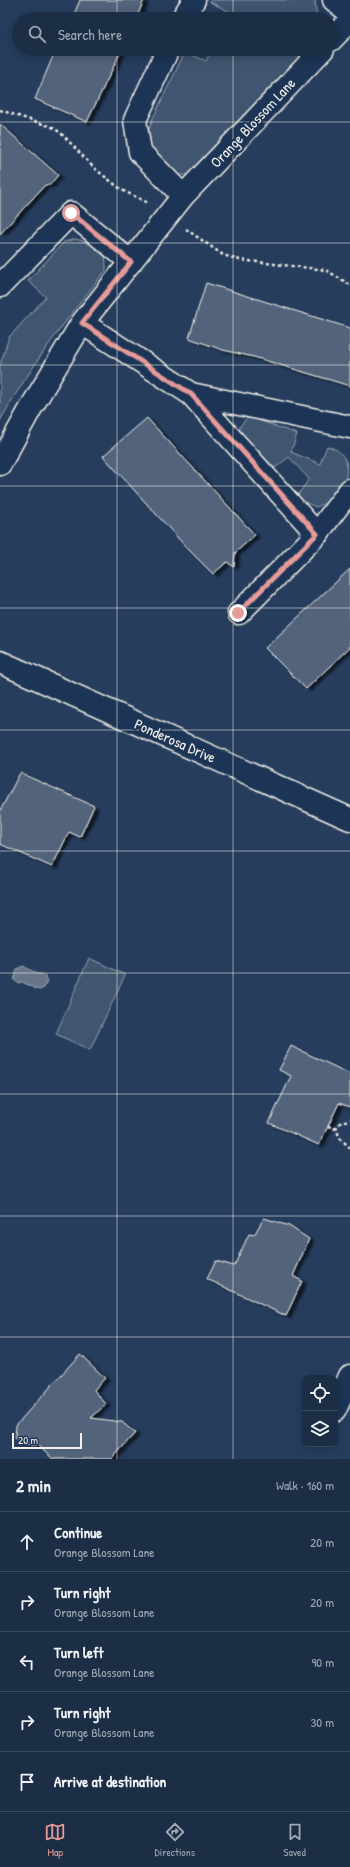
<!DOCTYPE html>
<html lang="en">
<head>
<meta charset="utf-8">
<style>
	:root { --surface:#1c2e46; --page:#293a51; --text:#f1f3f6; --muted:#a0a8b3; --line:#3a4a5f; --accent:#e69b98 }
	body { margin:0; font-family:"Patrick Hand",sans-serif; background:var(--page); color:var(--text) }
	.controls { position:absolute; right:12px; bottom:12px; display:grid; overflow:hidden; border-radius:8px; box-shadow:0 2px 10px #0003 }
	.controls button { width:36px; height:36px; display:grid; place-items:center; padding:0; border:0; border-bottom:1px solid var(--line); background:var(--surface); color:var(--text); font:20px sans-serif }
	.scale { position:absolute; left:12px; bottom:10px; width:70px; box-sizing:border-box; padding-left:4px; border:2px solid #f4f1e8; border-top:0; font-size:11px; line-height:14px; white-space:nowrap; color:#f4f1e8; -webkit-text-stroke:3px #1d3557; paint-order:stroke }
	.stop { position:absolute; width:12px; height:12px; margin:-9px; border:3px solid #e69b98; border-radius:50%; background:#fff }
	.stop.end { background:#e69b98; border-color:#fff; box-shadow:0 1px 4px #0008 }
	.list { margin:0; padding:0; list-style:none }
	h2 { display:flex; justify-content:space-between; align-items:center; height:52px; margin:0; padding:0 16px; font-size:17px }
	h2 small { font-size:13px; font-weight:400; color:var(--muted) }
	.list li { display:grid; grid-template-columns:26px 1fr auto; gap:12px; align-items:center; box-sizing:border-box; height:60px; padding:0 16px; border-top:1px solid var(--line) }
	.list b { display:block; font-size:15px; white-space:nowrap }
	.list p { margin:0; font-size:13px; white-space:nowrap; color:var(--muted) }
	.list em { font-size:13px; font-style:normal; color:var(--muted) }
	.icon { flex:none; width:22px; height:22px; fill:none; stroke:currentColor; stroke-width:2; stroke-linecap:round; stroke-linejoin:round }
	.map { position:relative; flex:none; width:350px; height:1459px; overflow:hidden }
	.search { position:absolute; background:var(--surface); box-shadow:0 2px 10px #0003; left:12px; right:12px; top:12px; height:44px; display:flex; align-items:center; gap:10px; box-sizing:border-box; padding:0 14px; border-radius:22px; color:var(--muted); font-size:15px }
	.sheet { height:352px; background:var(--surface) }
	nav { display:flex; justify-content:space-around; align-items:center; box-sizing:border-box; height:56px; border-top:1px solid var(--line); background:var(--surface); font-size:11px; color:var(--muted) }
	nav a { display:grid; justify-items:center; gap:2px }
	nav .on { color:var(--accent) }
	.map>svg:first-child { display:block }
	.green { fill:#40546f; stroke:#9aa2ac }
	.water { fill:#677588; stroke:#9fa7ae }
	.building { fill:#52647b; stroke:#f4f1e8; filter:url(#shadow) }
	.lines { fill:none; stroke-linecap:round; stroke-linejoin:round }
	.street-casing { stroke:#f4f1e8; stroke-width:25 }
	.secondary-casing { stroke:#f4f1e8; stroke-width:25 }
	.path { stroke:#f4f1e8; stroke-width:2.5; stroke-dasharray:3 3; stroke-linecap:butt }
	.street { stroke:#1d3557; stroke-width:22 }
	.secondary { stroke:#1d3557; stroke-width:22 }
	.route { stroke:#e69b98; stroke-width:5 }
	.grid { fill:none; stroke:#f4f1e8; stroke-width:1; stroke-opacity:0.55 }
	.labels { text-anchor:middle; stroke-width:4; stroke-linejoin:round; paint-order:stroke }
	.street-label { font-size:15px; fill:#f4f1e8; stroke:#1d3557 }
</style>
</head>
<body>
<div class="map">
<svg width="350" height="1459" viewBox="0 0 350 1459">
	<defs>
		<filter id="shadow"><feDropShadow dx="4.5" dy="2.5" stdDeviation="1" flood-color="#0009"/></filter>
	</defs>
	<rect width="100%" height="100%" fill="#263d5d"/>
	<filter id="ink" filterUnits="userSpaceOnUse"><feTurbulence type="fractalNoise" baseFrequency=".025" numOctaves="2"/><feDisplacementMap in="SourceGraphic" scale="8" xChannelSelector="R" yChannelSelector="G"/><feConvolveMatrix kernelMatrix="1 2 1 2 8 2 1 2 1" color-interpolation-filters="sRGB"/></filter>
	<g filter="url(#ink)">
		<path class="green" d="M211,0h104l2,19h-90l3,-7 -20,-10z
			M212,49h95l-112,126h-17l-23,-22 -9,-15 7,-20 32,-66 21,9z
			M75,239c10,2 24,7 30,18 1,3 1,10 1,13 -39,48 -76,97 -106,151v-56l9,-28 37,-40 -18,-16 36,-39z
			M247,418l8,1 42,15 -6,18 29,12 7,-18c10,3 14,6 19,15 4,22 -10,39 -30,46l-12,-5 -6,-7 11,-16 -20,-22 -14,11 -36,-33 1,-9z
			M89,958l36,17 -35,75 -34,-16z"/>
		<path class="water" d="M23,966l15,8h4l4,2 1,5 -3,7 -5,2 -17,-8 -4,1 -4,-3 3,-11z"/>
		<path class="building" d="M80,0h64l-8,19h-64z
			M56,49h66l-35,73 -52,-23z
			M0,124l58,51 -8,10h-5l-45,49z
			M206,283l144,45v58l-96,-29 -31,-7 -34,-12z
			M147,418l108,117 -20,18 -1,14 -7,-5 -14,12 -25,-25 -85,-93z
			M350,569v78l-44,42 -41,-41z
			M20,773l74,33 -14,31 -11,-5 -17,35 -52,-23v-33z
			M291,1046l59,28v33l-11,-4 -20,42 -50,-22 22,-47 -12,-6z
			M264,1218l25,8 20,13 -16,37 9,5 -16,35 -79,-37 9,-18 18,5 15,-32 5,1z
			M80,1354l25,24 -11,12 12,14 -15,14 31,4 13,11 -23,26h-59l-16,-14h-13l-9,-7 1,-13z"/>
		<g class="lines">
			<g class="street-casing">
				<path id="street" d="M334,0l16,13
					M182,19l12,-19
					M331,40l19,-20
					M168,49l-33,71 5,32 43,44
					M0,286l71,-73 60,49
					M82,323l109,71 159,33
					M191,394l126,140
					M0,464l32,-58 50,-83 101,-127 140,-147
					M239,613l78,-79 33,-44
					M335,1410l15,-34"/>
			</g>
			<g class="secondary-casing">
				<path id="secondary" d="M0,662l350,157"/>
			</g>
			<path class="path" d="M0,110l52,17 9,6 33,35 28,22 26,13
				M186,229l37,26 17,5 86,10 24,15
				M328,1126l8,3 4,9 10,10
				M336,1129l2,-5 12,-5"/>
			<use href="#street" class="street"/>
			<use href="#secondary" class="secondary"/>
		</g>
	</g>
	<g class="lines" filter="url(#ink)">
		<path class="route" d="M71,213l60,49 -49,61 109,71 126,140 -79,79"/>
	</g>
	<path class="grid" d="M117,0v19M233,0v19M117,49v1410M233,49v1410M0,122h350M0,243h350M0,365h350M0,486h350M0,608h350M0,730h350M0,851h350M0,973h350M0,1094h350M0,1216h350M0,1337h350"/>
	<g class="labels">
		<g class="street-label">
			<text transform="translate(253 123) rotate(-47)" y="5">Orange Blossom Lane</text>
			<text transform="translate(175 741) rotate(24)" y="5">Ponderosa Drive</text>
		</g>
	</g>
</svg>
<div class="controls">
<button><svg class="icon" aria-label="locate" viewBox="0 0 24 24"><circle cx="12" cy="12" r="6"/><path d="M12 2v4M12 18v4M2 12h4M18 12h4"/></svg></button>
<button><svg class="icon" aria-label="layers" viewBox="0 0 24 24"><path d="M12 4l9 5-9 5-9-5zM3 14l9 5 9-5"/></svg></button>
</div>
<div class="scale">20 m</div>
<div class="stop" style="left:71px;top:213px"></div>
<div class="stop end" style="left:238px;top:613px"></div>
<div class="search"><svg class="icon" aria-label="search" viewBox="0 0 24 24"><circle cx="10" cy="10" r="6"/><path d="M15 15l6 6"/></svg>Search here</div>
</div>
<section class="sheet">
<h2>2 min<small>Walk · 160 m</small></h2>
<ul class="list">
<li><svg class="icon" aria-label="ahead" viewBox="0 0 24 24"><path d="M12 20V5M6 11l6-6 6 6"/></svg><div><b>Continue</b><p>Orange Blossom Lane</p></div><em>20 m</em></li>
<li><svg class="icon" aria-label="right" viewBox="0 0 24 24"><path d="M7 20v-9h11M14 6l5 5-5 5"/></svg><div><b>Turn right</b><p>Orange Blossom Lane</p></div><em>20 m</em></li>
<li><svg class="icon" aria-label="left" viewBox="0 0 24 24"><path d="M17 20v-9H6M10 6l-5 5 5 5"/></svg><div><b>Turn left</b><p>Orange Blossom Lane</p></div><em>90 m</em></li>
<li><svg class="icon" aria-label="right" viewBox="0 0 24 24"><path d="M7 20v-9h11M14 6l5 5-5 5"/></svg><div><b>Turn right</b><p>Orange Blossom Lane</p></div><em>30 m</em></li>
<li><svg class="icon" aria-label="arrive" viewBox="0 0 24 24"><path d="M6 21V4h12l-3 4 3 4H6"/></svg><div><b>Arrive at destination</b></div></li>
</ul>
</section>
<nav>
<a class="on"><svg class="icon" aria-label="map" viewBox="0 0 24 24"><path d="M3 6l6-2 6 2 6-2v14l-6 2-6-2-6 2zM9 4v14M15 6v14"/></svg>Map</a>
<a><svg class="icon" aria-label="directions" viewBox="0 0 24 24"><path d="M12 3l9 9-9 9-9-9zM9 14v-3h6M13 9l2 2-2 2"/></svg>Directions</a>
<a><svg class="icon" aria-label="saved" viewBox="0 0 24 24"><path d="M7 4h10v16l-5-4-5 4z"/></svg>Saved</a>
</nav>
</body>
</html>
